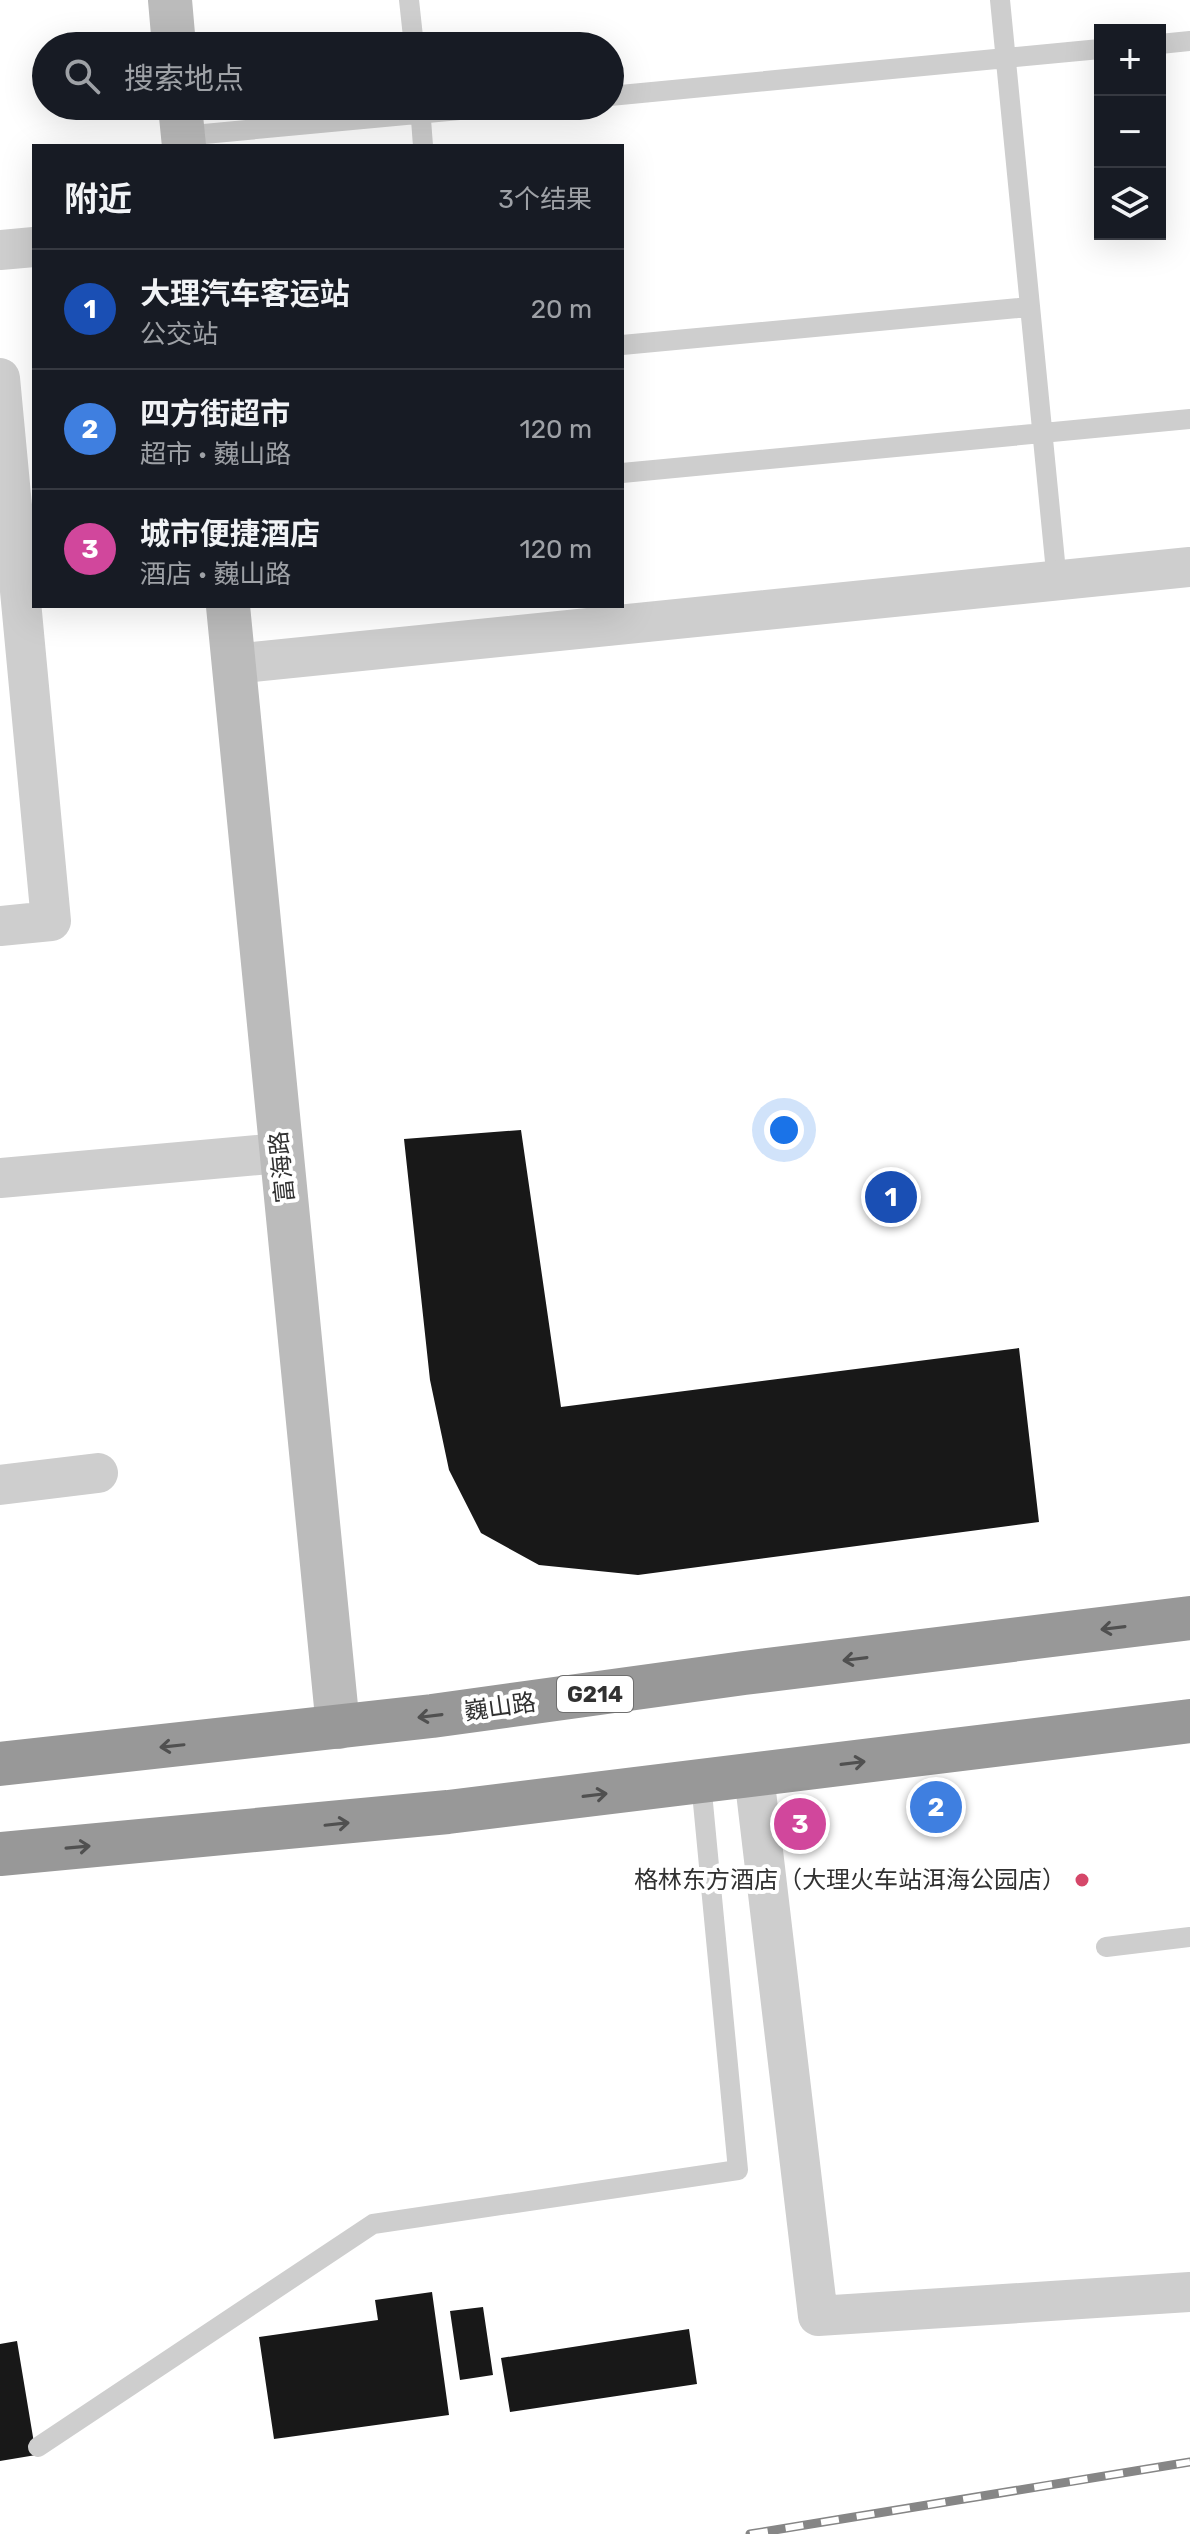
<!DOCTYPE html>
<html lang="zh">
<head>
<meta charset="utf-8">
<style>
	:root { --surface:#171b24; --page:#242831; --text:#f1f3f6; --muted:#9ea1a6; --line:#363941; --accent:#8c9099 }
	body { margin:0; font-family:Rubik,"Noto Sans SC",sans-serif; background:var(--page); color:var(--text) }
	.controls { position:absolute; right:24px; top:24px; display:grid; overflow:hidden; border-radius:0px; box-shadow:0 8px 32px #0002 }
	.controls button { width:72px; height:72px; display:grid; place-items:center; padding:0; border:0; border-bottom:2px solid var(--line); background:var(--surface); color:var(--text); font:40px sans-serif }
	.you { position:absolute; left:784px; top:1130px; width:28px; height:28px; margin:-20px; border:6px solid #fff; border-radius:50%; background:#1a73e8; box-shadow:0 0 0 12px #1a73e833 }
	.badge { display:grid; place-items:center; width:52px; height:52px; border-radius:50%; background:var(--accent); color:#fff; font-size:26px; font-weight:700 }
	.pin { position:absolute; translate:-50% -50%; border:4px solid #fff; box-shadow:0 2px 8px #0006 }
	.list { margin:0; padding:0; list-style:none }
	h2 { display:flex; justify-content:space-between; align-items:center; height:104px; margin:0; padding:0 32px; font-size:34px }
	h2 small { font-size:26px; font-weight:400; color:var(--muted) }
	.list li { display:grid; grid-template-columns:52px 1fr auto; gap:24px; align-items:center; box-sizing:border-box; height:120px; padding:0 32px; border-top:2px solid var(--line) }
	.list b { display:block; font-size:30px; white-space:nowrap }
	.list p { margin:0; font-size:26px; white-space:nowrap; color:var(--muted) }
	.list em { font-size:26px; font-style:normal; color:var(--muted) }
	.icon { flex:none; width:44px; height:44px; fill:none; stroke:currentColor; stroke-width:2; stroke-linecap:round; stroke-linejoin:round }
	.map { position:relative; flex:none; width:1190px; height:2534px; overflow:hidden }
	.search { position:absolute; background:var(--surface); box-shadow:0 8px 32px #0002; left:32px; top:32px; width:592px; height:88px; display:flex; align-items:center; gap:20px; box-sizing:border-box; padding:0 28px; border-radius:44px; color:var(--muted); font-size:30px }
	.panel { position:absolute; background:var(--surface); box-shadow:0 8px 32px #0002; left:32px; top:144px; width:592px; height:464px; border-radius:0px }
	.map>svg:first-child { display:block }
	.building { fill:#181818 }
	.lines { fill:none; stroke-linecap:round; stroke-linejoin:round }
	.lane { stroke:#cecece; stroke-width:20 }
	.street { stroke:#cecece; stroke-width:40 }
	.secondary { stroke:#bbb; stroke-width:44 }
	.highway { stroke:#989898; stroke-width:44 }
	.rail-casing { stroke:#868686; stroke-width:9 }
	.rail { stroke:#fff; stroke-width:6; stroke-dasharray:18; stroke-linecap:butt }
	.oneway { stroke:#505050 }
	.poi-dot { fill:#d54769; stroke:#fff; stroke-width:3 }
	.labels { text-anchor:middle; stroke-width:8; stroke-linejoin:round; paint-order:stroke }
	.shield { fill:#fff; stroke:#6f6f6f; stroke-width:2 }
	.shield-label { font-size:22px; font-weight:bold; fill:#313131 }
	.street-label { font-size:24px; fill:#313131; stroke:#fff }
	.poi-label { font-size:24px; fill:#313131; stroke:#fff; text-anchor:end }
</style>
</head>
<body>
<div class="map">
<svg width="1190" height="2534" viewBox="0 0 1190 2534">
	<rect width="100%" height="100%" fill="#fff"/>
	<path class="building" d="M521,1130l40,277 458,-59 20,174 -401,53 -99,-10 -58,-32 -32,-63 -19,-90 -26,-241z
		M432,2292l17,123 -175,24 -15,-102 119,-17 -3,-20z
		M483,2307l10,68 -33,5 -10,-69z
		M689,2329l8,55 -187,28 -9,-54z
		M17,2341l19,114 -36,6v-117z"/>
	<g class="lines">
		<path class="lane" d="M409,0l5,46
			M1000,0l57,582
			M1160,44l30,-3
			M610,96l490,-47
			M420,106l3,40
			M183,136l319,-30
			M622,345l407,-38
			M622,473l568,-54
			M1106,1947l84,-10
			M38,2447l335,-223 365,-54 -37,-388"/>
		<path class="street" d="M0,250l34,-3
			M0,378l51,543 -51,5
			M233,664l957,-97
			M0,1178l280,-25
			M0,1485l98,-12
			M754,1775l64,541 372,-24"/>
		<path class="secondary" d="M170,0l4,46
			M180,106l4,40
			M228,606l110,1121"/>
		<path class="highway" d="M0,1764l432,-48 312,-43 446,-55
			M0,1854l448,-42 742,-91"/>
		<g class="rail-casing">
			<path id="rail" d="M750,2534l440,-72"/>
		</g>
		<use href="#rail" class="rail"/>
	</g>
	<defs><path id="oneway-shaft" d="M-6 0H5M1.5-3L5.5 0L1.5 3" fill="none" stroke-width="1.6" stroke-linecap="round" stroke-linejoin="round" transform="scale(2)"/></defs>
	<g class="oneway">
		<use href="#oneway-shaft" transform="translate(1113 1628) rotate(173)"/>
		<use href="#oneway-shaft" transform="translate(855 1659) rotate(173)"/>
		<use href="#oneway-shaft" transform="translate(430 1716) rotate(173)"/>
		<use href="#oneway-shaft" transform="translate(172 1746) rotate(174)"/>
		<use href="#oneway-shaft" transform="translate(853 1763) rotate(-7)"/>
		<use href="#oneway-shaft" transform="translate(595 1795) rotate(-7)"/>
		<use href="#oneway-shaft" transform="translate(337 1824) rotate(-6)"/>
		<use href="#oneway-shaft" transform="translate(78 1847) rotate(-5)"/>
	</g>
	<circle class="poi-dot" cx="1082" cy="1880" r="8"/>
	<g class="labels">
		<rect class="shield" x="557" y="1676" width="76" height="36" rx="6"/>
		<g class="shield-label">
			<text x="595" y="1702">G214</text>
		</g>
		<g class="street-label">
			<text transform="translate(282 1167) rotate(-96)" y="8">富海路</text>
			<text transform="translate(500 1707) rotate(-8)" y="8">巍山路</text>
		</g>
		<g class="poi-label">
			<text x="1066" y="1888">格林东方酒店（大理火车站洱海公园店）</text>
		</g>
	</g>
</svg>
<div class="controls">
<button>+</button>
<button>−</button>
<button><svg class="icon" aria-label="layers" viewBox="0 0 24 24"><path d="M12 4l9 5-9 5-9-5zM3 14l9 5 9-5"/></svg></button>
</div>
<div class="you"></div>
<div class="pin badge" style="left:891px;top:1197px;background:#1a4fb4">1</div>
<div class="pin badge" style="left:936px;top:1807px;background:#3f7fe0">2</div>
<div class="pin badge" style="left:800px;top:1824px;background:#d1479c">3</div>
<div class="search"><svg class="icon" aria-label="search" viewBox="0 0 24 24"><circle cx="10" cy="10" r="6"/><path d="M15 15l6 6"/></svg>搜索地点</div>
<section class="panel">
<h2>附近<small>3个结果</small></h2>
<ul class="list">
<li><span class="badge" style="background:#1a4fb4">1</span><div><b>大理汽车客运站</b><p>公交站</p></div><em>20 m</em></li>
<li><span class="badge" style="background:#3f7fe0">2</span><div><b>四方街超市</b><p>超市 · 巍山路</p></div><em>120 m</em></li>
<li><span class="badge" style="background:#d1479c">3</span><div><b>城市便捷酒店</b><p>酒店 · 巍山路</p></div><em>120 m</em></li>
</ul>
</section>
</div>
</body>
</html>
